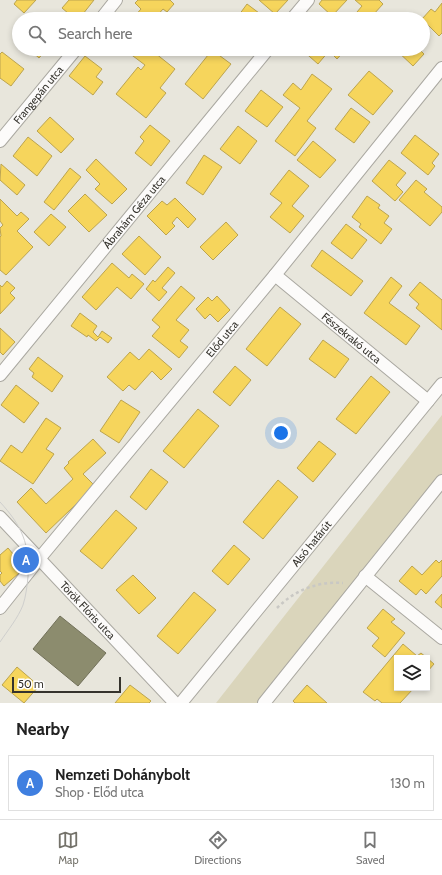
<!DOCTYPE html>
<html lang="en">
<head>
<meta charset="utf-8">
<style>
	:root { --surface:#fff; --page:#f2f2f2; --text:#222; --muted:#767676; --line:#e0e0e0; --accent:#74726a }
	body { margin:0; font-family:Cabin,sans-serif; background:var(--page); color:var(--text) }
	.controls { position:absolute; right:12px; bottom:12px; display:grid; overflow:hidden; border-radius:0px; box-shadow:0 2px 6px #0003 }
	.controls button { width:36px; height:36px; display:grid; place-items:center; padding:0; border:0; border-bottom:1px solid var(--line); background:var(--surface); color:var(--text); font:20px sans-serif }
	.scale { position:absolute; left:12px; bottom:10px; width:109px; box-sizing:border-box; padding-left:4px; border:2px solid #35332d; border-top:0; font-size:11px; line-height:14px; white-space:nowrap; color:#35332d; -webkit-text-stroke:3px #fff; paint-order:stroke }
	.you { position:absolute; left:281px; top:433px; width:14px; height:14px; margin:-10px; border:3px solid #fff; border-radius:50%; background:#1a73e8; box-shadow:0 0 0 6px #1a73e833 }
	.badge { display:grid; place-items:center; width:26px; height:26px; border-radius:50%; background:var(--accent); color:#fff; font-size:13px; font-weight:700 }
	.pin { position:absolute; translate:-50% -50%; border:2px solid #fff; box-shadow:0 1px 4px #0006 }
	.list { margin:0; padding:0; list-style:none }
	h2 { display:flex; justify-content:space-between; align-items:center; height:52px; margin:0; padding:0 16px; font-size:17px }
	h2 small { font-size:13px; font-weight:400; color:var(--muted) }
	.list li { display:grid; grid-template-columns:26px 1fr auto; gap:12px; align-items:center; box-sizing:border-box; height:56px; margin:0 8px 8px; padding:0 8px; border:1px solid var(--line); border-radius:0px }
	.list b { display:block; font-size:15px; white-space:nowrap }
	.list p { margin:0; font-size:13px; white-space:nowrap; color:var(--muted) }
	.list em { font-size:13px; font-style:normal; color:var(--muted) }
	.icon { flex:none; width:22px; height:22px; fill:none; stroke:currentColor; stroke-width:2; stroke-linecap:round; stroke-linejoin:round }
	.map { position:relative; flex:none; width:442px; height:703px; overflow:hidden }
	.search { position:absolute; background:var(--surface); box-shadow:0 2px 6px #0003; left:12px; right:12px; top:12px; height:44px; display:flex; align-items:center; gap:10px; box-sizing:border-box; padding:0 14px; border-radius:22px; color:var(--muted); font-size:15px }
	.sheet { height:116px; background:var(--surface) }
	nav { display:flex; justify-content:space-around; align-items:center; box-sizing:border-box; height:56px; border-top:1px solid var(--line); background:var(--surface); font-size:11px; color:var(--muted) }
	nav a { display:grid; justify-items:center; gap:2px }
	nav .on { color:var(--accent) }
	.map>svg:first-child { display:block }
	.green { fill:#dad5bb }
	.homes { fill:#f6d55c; stroke:#bca44e }
	.industry { fill:#8c8c6e; stroke:#72715a }
	.lines { fill:none; stroke-linecap:round; stroke-linejoin:round }
	.minor-casing { stroke:#aaa8a1; stroke-width:14 }
	.path { stroke:#c9c8c4; stroke-width:2.5; stroke-dasharray:3 3; stroke-linecap:butt }
	.minor { stroke:#fcfbfa; stroke-width:12 }
	.tram { stroke:#cfcfcd; stroke-width:1 }
	.labels { text-anchor:middle; stroke-width:4; stroke-linejoin:round; paint-order:stroke }
	.street-label { font-size:11px; fill:#35332d; stroke:#fff }
</style>
</head>
<body>
<div class="map">
<svg width="442" height="703" viewBox="0 0 442 703">
	<rect width="100%" height="100%" fill="#e8e6dc"/>
	<path class="green" d="M442,415v61l-182,227h-44z"/>
	<path class="homes" d="M17,0h19l-12,13 -10,-9z
		M69,0h25l-15,19h-4l-13,-11z
		M138,0h32l4,4 -7,8 -4,-3 -7,8 2,2h-24l-1,-1 8,-9 -6,-6z
		M259,0h29l-13,14z
		M322,0h25l-15,16 -13,-12z
		M355,0h24l4,4 -10,11 5,4h-14l-7,-7 5,-6z
		M442,3v30l-3,3 -17,-17 9,-10 4,3z
		M247,4l20,15h-31z
		M29,49h18l-8,9z
		M132,49h27l-4,4 20,16 -15,19 6,5 -20,25 -30,-24 22,-27 3,3 4,-5 -16,-12z
		M301,49h45l-9,10 -8,-8 -11,13z
		M351,49h13l-6,7z
		M395,49h24l5,5 -11,12z
		M212,50l19,14 -28,35 -18,-15z
		M2,52l22,17 -13,17 -11,-8v-24z
		M85,56l17,13 -6,8 7,5 -10,13 -24,-19z
		M369,71l24,20 -20,24 -25,-20z
		M312,74l20,15 -25,32 9,7 -21,28 -20,-15 25,-33 -17,-13 10,-12 8,7z
		M261,90l22,17 -16,20 -22,-16z
		M351,108l19,14 -16,21 -19,-14z
		M50,117l24,22 -13,14 -24,-22z
		M150,125l20,16 -19,25 -16,-13 9,-12 -4,-4z
		M238,126l19,15 -17,23 -20,-15z
		M415,135l24,19 -7,9 3,3 -7,9 -27,-22z
		M28,137l24,19 -15,20 -24,-20z
		M313,141l23,19 -16,18 -23,-18z
		M204,155l18,12 -19,28 -17,-12z
		M96,159l31,30 -15,15 -17,-15 5,-5 -14,-14z
		M389,160l17,13 -10,12 7,7 -8,9 -23,-20z
		M1,164l24,21 -8,10 -17,-15z
		M70,168l11,9 -27,33 -10,-8z
		M289,170l20,16 -17,20 12,10 -14,17 -20,-16 12,-14 -12,-9z
		M416,180l11,9 -3,3 18,15v5l-12,14 -31,-26z
		M85,194l22,21 -18,17 -21,-21z
		M367,196l13,9 -2,3 11,8 -5,7 8,6 -11,15 -22,-17 2,-3 -9,-7z
		M175,198l21,21 -8,9 -11,-11 -5,6 3,3 -9,9 -19,-19 15,-15 5,4z
		M0,199l17,17 4,-4 8,7 -12,12 16,16 -27,28 -6,-5v-33l1,-1 -1,-8 3,-3 -3,-4z
		M51,214l15,13 -17,19 -15,-14z
		M226,222l12,13 -25,25 -13,-13z
		M346,224l21,16 -15,19 -21,-16z
		M139,236l22,21 -16,18 -23,-21z
		M322,250l41,31 -12,15 -40,-30z
		M112,263l17,15 3,-4 12,10 -13,15 -14,-12 -21,23 -14,-13z
		M168,267l7,6 -13,15 5,4 -8,9 -13,-12 7,-9 2,2z
		M391,277l11,9 -13,17 31,23 -14,19 -42,-32z
		M7,281l8,7 -5,5 5,5 -15,16v-29l2,2z
		M420,282l22,18v30l-26,-22 3,-4 -10,-9z
		M181,286l14,12 -19,22 13,10 -9,11 8,6 -9,11 -27,-22 8,-9 -8,-7z
		M217,296l13,14 -12,12 -8,-8 -5,5 -9,-10 12,-12 4,4z
		M280,307l21,17 -34,42 -21,-17z
		M80,313l17,13 -4,6 5,5 4,-6 10,7 -4,5 -8,-6 -4,4 -8,-6 -1,2 -16,-11z
		M0,328l15,14 -12,13 -3,-3z
		M323,340l26,19 -14,19 -26,-19z
		M149,349l23,20 -11,11 -9,-9 -17,19 -6,-5 -6,6 -16,-14 23,-25 9,8z
		M38,357l25,19 -11,16 -20,-15 2,-4 -5,-4z
		M235,366l16,14 -21,26 -17,-14z
		M371,376l19,16 -34,42 -20,-15z
		M16,385l23,18 -15,20 -23,-18z
		M121,400l19,12 -21,31 -19,-12z
		M198,409l21,17 -35,42 -21,-17z
		M46,418l15,10 -15,21 8,5 -21,30 -33,-23 11,-16 11,8z
		M93,439l13,14 -23,21 12,12 -49,47 -29,-31 14,-14 15,16 27,-25 -9,-11 5,-5 -1,-1z
		M319,441l17,13 -23,28 -16,-14z
		M151,469l17,13 -22,28 -16,-13z
		M278,480l20,17 -35,42 -20,-17z
		M116,510l21,18 -35,41 -22,-18z
		M234,545l16,14 -22,26 -16,-14z
		M8,548l17,20 -21,18 -4,-5v-6l2,-2 -2,-2v-16z
		M436,560l3,3 3,-3v16l-16,18 -5,-5 -5,6 -17,-14 13,-15 10,9z
		M133,575l23,23 -17,16 -23,-24z
		M194,592l22,18 -38,44 -21,-18z
		M442,594v14l-7,-6z
		M383,609l12,10 -4,3 14,11 -20,24 -13,-11 7,-8 -12,-10z
		M403,644l14,12 4,-3 6,5h-30v30h17l-14,15h-18l-5,-4 -2,2 -12,-9z
		M427,658l7,6 -7,8z
		M17,667l22,19 -15,17 -22,-18z
		M130,685l21,16 -2,2h-34z
		M307,685l20,18h-32l-2,-2z"/>
	<path class="industry" d="M60,616l46,37 -28,33 -45,-37z"/>
	<g class="lines">
		<g class="minor-casing">
			<g id="minor">
				<path d="M101,19l15,-19"/>
				<path d="M292,19l16,-19"/>
				<path id="s1" d="M0,141l76,-92"/>
				<path id="s2" d="M275,275l153,126"/>
				<path id="s3" d="M0,375l268,-326"/>
				<path id="s4" d="M0,517l175,186"/>
				<path d="M365,576l77,62"/>
				<path id="s5" d="M0,608l39,-49 236,-284 167,-207"/>
				<path id="s6" d="M181,703l261,-319"/>
				<path d="M264,703l178,-222"/>
			</g>
		</g>
		<path class="path" d="M277,608c18,-18 41,-27 66,-25"/>
		<use href="#minor" class="minor"/>
		<path class="tram" d="M0,502c22,24 30,42 28,75 -1,9 -2,19 -5,28 -5,13 -15,25 -23,37"/>
	</g>
	<g class="labels">
		<g class="street-label">
			<text dy="4" stroke="none"><textPath href="#s1" startOffset="60">Frangepán utca</textPath></text>
			<text dy="4" stroke="none"><textPath href="#s3" startOffset="211">Ábrahám Géza utca</textPath></text>
			<text dy="4" stroke="none"><textPath href="#s2" startOffset="99">Fészekrakó utca</textPath></text>
			<text dy="4" stroke="none"><textPath href="#s5" startOffset="349">Előd utca</textPath></text>
			<text dy="4" stroke="none"><textPath href="#s6" startOffset="206">Alsó határút</textPath></text>
			<text dy="4" stroke="none"><textPath href="#s4" startOffset="128">Török Flóris utca</textPath></text>
		</g>
	</g>
</svg>
<div class="controls">
<button><svg class="icon" aria-label="layers" viewBox="0 0 24 24"><path d="M12 4l9 5-9 5-9-5zM3 14l9 5 9-5"/></svg></button>
</div>
<div class="scale">50 m</div>
<div class="you"></div>
<div class="pin badge" style="left:26px;top:560px;background:#3f7fe0">A</div>
<div class="search"><svg class="icon" aria-label="search" viewBox="0 0 24 24"><circle cx="10" cy="10" r="6"/><path d="M15 15l6 6"/></svg>Search here</div>
</div>
<section class="sheet">
<h2>Nearby<small></small></h2>
<ul class="list">
<li><span class="badge" style="background:#3f7fe0">A</span><div><b>Nemzeti Dohánybolt</b><p>Shop · Előd utca</p></div><em>130 m</em></li>
</ul>
</section>
<nav>
<a class="on"><svg class="icon" aria-label="map" viewBox="0 0 24 24"><path d="M3 6l6-2 6 2 6-2v14l-6 2-6-2-6 2zM9 4v14M15 6v14"/></svg>Map</a>
<a><svg class="icon" aria-label="directions" viewBox="0 0 24 24"><path d="M12 3l9 9-9 9-9-9zM9 14v-3h6M13 9l2 2-2 2"/></svg>Directions</a>
<a><svg class="icon" aria-label="saved" viewBox="0 0 24 24"><path d="M7 4h10v16l-5-4-5 4z"/></svg>Saved</a>
</nav>
</body>
</html>
